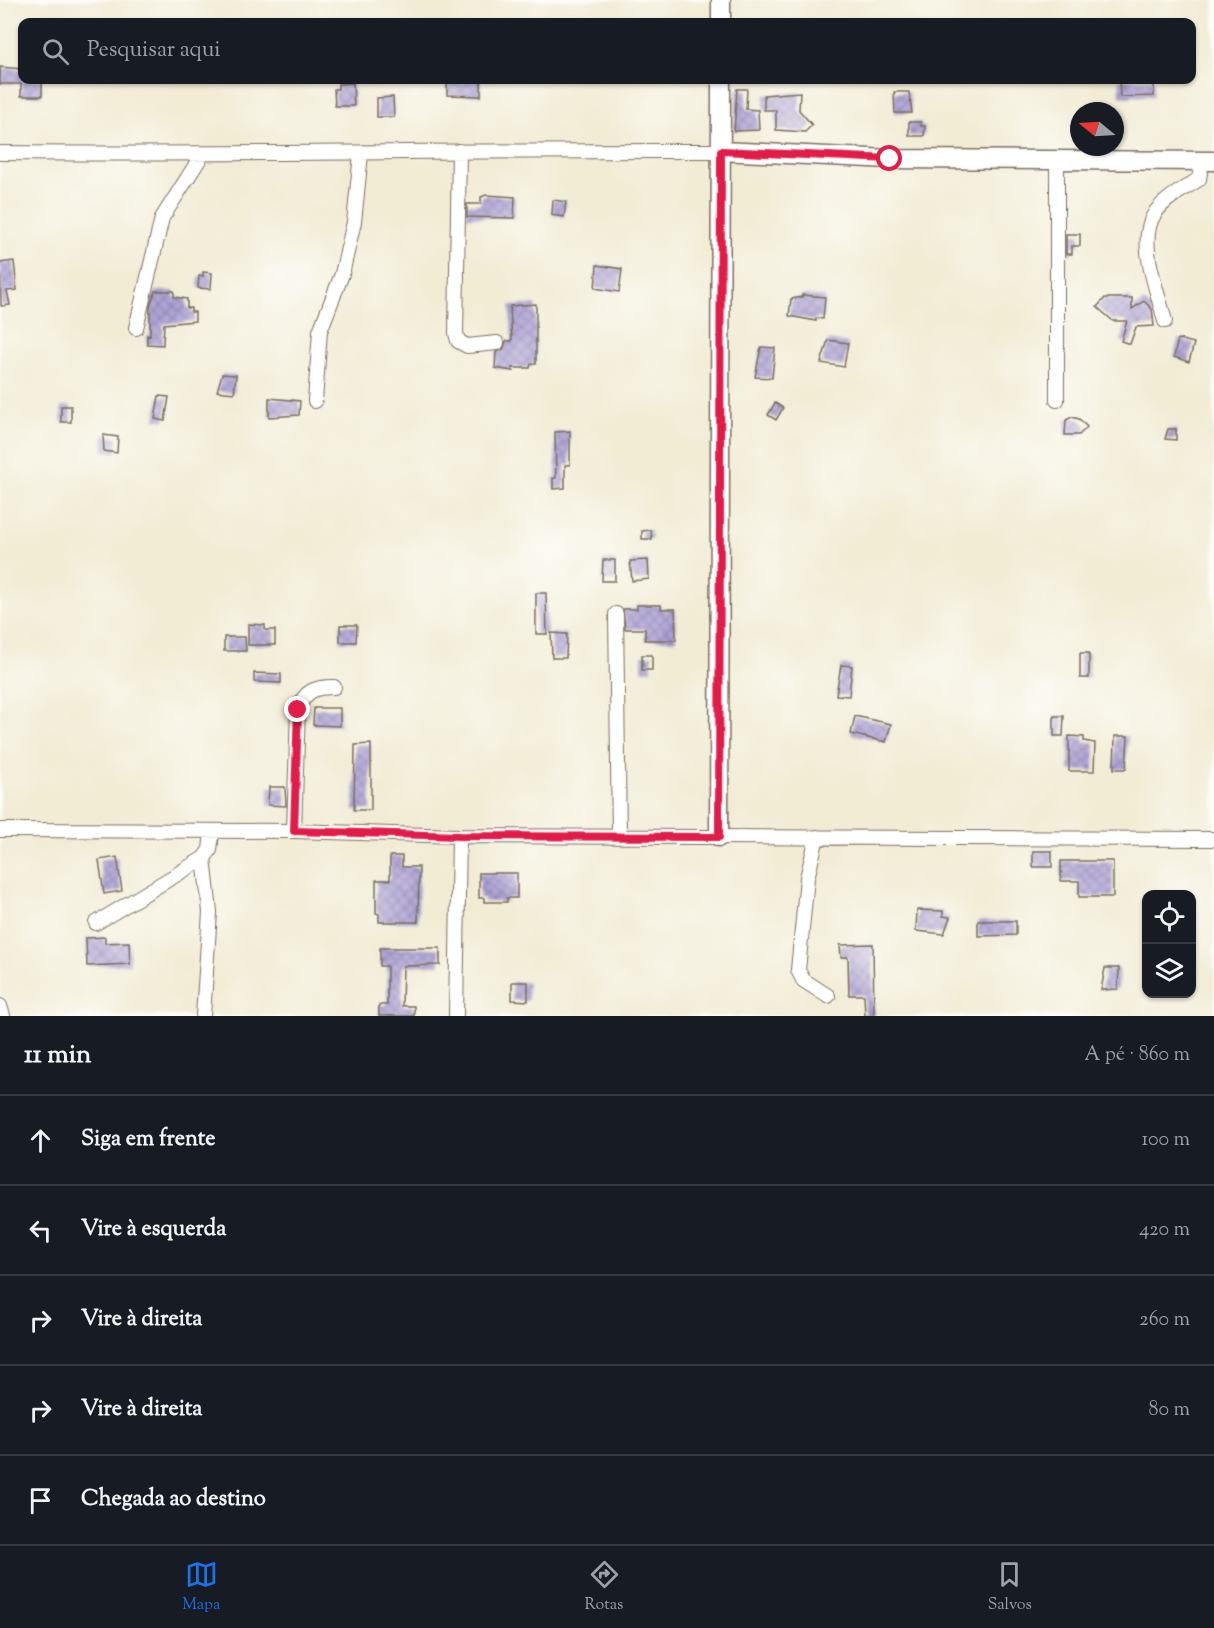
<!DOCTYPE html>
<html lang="pt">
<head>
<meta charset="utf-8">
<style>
	:root { --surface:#171b24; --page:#242831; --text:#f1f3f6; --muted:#9ea1a6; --line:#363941; --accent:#1a73e8 }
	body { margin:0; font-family:"Sorts Mill Goudy",serif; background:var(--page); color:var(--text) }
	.controls { position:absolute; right:18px; bottom:18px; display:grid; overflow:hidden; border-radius:12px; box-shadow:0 2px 4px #0004 }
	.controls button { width:54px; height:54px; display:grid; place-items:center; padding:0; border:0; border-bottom:2px solid var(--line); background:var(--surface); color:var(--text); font:30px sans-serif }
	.compass { position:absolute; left:1070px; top:102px; width:54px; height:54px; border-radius:50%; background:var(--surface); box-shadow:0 2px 4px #0004; rotate:288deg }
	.stop { position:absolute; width:18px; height:18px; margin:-14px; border:4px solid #e11d48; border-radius:50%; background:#fff }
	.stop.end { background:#e11d48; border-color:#fff; box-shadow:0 2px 6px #0008 }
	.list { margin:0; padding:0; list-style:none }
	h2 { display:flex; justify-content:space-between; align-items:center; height:78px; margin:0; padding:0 24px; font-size:26px }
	h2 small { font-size:20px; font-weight:400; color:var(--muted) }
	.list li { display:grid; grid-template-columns:39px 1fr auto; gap:18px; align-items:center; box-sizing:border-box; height:90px; padding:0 24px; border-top:2px solid var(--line) }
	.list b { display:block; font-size:22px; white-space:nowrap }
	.list em { font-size:20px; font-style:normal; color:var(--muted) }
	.icon { flex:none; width:33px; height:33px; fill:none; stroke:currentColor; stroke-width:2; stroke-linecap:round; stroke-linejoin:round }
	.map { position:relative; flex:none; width:1214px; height:1016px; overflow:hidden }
	.search { position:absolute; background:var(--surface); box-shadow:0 2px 4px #0004; left:18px; right:18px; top:18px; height:66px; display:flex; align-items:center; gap:15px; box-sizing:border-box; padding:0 21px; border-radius:12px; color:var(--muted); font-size:22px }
	.sheet { height:528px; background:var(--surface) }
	nav { display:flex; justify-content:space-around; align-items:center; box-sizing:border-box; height:84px; border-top:2px solid var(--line); background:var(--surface); font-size:16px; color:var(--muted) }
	nav a { display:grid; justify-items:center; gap:3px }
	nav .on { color:var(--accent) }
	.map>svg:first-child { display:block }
	.building { fill:url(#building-cross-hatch) }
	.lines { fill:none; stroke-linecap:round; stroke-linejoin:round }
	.street-casing { stroke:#7b6e5e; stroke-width:16 }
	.secondary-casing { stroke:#7b6e5e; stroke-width:21 }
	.street { stroke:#fff; stroke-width:14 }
	.secondary { stroke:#fff; stroke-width:18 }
	.route { stroke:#e11d48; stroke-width:8 }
</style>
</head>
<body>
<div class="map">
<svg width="1214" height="1016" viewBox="0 0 1214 1016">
	<defs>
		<pattern id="building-cross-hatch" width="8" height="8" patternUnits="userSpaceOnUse" patternTransform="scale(1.5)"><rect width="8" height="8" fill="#aaa0d5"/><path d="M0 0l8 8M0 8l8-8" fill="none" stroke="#8c83ac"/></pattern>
	</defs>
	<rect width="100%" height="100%" fill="#fdfcf7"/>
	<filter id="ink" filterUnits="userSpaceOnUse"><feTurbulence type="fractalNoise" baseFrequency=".0167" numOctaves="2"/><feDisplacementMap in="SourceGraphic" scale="12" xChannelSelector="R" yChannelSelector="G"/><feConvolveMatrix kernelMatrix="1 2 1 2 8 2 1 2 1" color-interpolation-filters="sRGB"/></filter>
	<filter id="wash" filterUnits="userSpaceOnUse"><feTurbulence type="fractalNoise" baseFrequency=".008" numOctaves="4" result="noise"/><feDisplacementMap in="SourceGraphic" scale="24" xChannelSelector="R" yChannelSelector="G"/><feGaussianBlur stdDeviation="1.35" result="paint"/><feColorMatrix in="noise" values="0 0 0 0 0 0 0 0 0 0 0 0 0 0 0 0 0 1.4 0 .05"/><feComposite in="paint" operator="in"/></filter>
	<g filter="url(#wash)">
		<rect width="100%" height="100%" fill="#f2ecd5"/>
		<g id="blocks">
			<path class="building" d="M0,67l22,2v11h20v16h-21v-12h-21z
				M447,80h34v16l-34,-1z
				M1119,80h35v16l-34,1z
				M353,83l1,23h-19l-1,-17h4v-5z
				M737,89h10l-1,20 12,1 1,20 -25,1z
				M800,92l-1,18 13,15 -7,7 -29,-2v-20h-12v-15z
				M894,92h15l3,21h-17z
				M393,97l1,20h-17v-19z
				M909,122h12v4h4l-1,10h-15z
				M486,195l29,2 -1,21 -47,-1v-13h14v-7z
				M553,200l13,2 -2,15 -12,-2z
				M1066,234h14v12h-8v8h-6z
				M14,261l3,29 -10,1 3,14 -9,1 -1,-43z
				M597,265l25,4 -3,23 -24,-4z
				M203,272l9,1 -1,16 -13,-1 1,-12h4z
				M155,291h19v6l13,2v9h4v4h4v9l-31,3 -1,21 -16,-1v-9l3,1v-30z
				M802,295l23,2 -2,22 -7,-1v3l-27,-5 2,-17 11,-2z
				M1105,298h27v11l12,-8 8,8 2,17 -18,1 -6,17 -9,-3 6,-20h-14l-16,-14z
				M536,304v60h-5l-1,4h-18l1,3 -18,-3 1,-16 7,-2 3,-9h6l-2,-35z
				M1178,339l16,4 -5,19 -15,-5z
				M828,340l20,3 -4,24 -23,-4z
				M761,347l14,1 -3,30 -17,-1z
				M222,374l14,1 -2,18 -17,-2z
				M159,396l10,1 -4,24 -10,-2z
				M269,398l31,3 -1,14 -30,2z
				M775,403l8,5 -7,12 -8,-5z
				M61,406h10v16h-10z
				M1072,417l7,2 8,8 -8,8h-14l1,-15z
				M1168,429h8v11l-11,-1z
				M570,431v34h-5v23l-12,1v-11h3l-1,-46z
				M103,435l15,2 -1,16 -13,-2z
				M651,530l1,9h-10v-8z
				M603,560h12v21h-13z
				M648,560l1,19 -17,2 -2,-20z
				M536,593h10l1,41h-11z
				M637,605h24v4h14l1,31h-31v-11h-20l-2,-20h14z
				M248,624l17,1v5h10v15h-27z
				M340,625h17l-1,17h-16z
				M551,633l16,1 -1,24h-14z
				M224,637h21l1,14h-22z
				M1080,653h9v25h-9z
				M642,655h10v15h-10z
				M841,665l11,1 -3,30 -13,-1z
				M254,673l27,1v9l-27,-1z
				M314,708h26v18l-27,-1z
				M855,716l36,8 -5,18 -35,-8z
				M1054,716h10l-1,20h-9z
				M1069,736l15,1v4l11,2 -1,28h-25z
				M1115,736h13l-2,33h-12z
				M371,744v66h-17l1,-65z
				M269,787h16l1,19 -18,-1z
				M1033,851h19v16h-19z
				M390,856h12v11h17l-1,55h-39v-8l-3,-1v-33h14z
				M117,857l5,34 -18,3 -5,-34z
				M1061,861h52v36h-34v-16h-18z
				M479,873h38v25h-10v4h-23v-4h-5z
				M917,910l26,1v5l7,1 -6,17 -28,-3z
				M978,921h38v14l-38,1z
				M105,937v6l24,-1 1,22 -43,2 -1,-28z
				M873,944l1,72h-9l-1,-21h-15l-1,-38h-7l-1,-12z
				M380,948h60v17l-37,1 -1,40h12v10h-35v-11h8v-39h-7z
				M1105,968h14l-1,21 -17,1z
				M512,982h16v19l-16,-1z"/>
		</g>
	</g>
	<g filter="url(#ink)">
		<use href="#blocks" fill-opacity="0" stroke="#7b6e5e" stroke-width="1.5"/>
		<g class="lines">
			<g class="street-casing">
				<path id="street" d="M459,151l-3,182 2,8 9,5 30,-3
					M0,153c241,2 481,-3 721,-2
					M1057,161v239
					M1165,321c-7,-29 -29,-81 -10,-108 10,-15 30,-24 44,-34l3,-18
					M136,328l26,-110 40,-63
					M315,401l5,-70 22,-57 12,-52 7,-68
					M616,614l3,222
					M0,830l294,1 165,5 755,3
					M294,831l4,-122c7,-18 16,-22 36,-22
					M817,837l-10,41 -9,92 5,10 25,16
					M96,923l108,-65 6,-8 2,-18
					M0,1006l3,10
					M203,1016l7,-104 -6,-54
					M456,1016l3,-180"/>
			</g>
			<g class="secondary-casing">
				<path id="secondary" d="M721,0v22
					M721,151l169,8 324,2
					M719,837l2,-757"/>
			</g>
			<use href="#street" class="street"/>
			<use href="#secondary" class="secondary"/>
		</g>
	</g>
	<g class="lines" filter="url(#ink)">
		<path class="route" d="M298,710l-4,121 165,5 260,1 2,-686 169,8"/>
	</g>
</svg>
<div class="controls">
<button><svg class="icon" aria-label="locate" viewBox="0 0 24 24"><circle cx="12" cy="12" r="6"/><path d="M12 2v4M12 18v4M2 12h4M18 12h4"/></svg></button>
<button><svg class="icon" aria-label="layers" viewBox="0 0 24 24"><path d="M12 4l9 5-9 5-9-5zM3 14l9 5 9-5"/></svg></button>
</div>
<svg class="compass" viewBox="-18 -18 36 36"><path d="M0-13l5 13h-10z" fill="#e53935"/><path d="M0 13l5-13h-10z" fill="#9ea1a6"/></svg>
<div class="stop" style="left:890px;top:159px"></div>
<div class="stop end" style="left:298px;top:710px"></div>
<div class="search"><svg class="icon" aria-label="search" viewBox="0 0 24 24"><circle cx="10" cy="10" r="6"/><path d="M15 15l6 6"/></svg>Pesquisar aqui</div>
</div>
<section class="sheet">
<h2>11 min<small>A pé · 860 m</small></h2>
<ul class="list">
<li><svg class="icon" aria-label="ahead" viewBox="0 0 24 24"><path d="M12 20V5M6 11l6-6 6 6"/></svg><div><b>Siga em frente</b></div><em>100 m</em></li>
<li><svg class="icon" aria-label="left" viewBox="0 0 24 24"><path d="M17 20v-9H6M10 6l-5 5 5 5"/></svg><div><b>Vire à esquerda</b></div><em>420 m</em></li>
<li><svg class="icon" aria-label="right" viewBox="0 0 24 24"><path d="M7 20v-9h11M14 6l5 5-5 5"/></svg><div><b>Vire à direita</b></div><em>260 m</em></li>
<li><svg class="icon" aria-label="right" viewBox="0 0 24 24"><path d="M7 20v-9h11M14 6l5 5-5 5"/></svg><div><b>Vire à direita</b></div><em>80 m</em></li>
<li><svg class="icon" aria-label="arrive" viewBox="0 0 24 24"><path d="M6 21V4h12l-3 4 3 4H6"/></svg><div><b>Chegada ao destino</b></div></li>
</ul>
</section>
<nav>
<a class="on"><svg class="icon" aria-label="map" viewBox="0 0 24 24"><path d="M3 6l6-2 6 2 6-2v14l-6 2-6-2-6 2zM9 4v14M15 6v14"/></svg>Mapa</a>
<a><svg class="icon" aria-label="directions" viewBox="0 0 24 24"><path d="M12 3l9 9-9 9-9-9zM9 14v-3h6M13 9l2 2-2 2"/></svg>Rotas</a>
<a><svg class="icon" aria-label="saved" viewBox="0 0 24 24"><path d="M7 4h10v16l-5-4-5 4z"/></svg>Salvos</a>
</nav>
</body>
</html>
